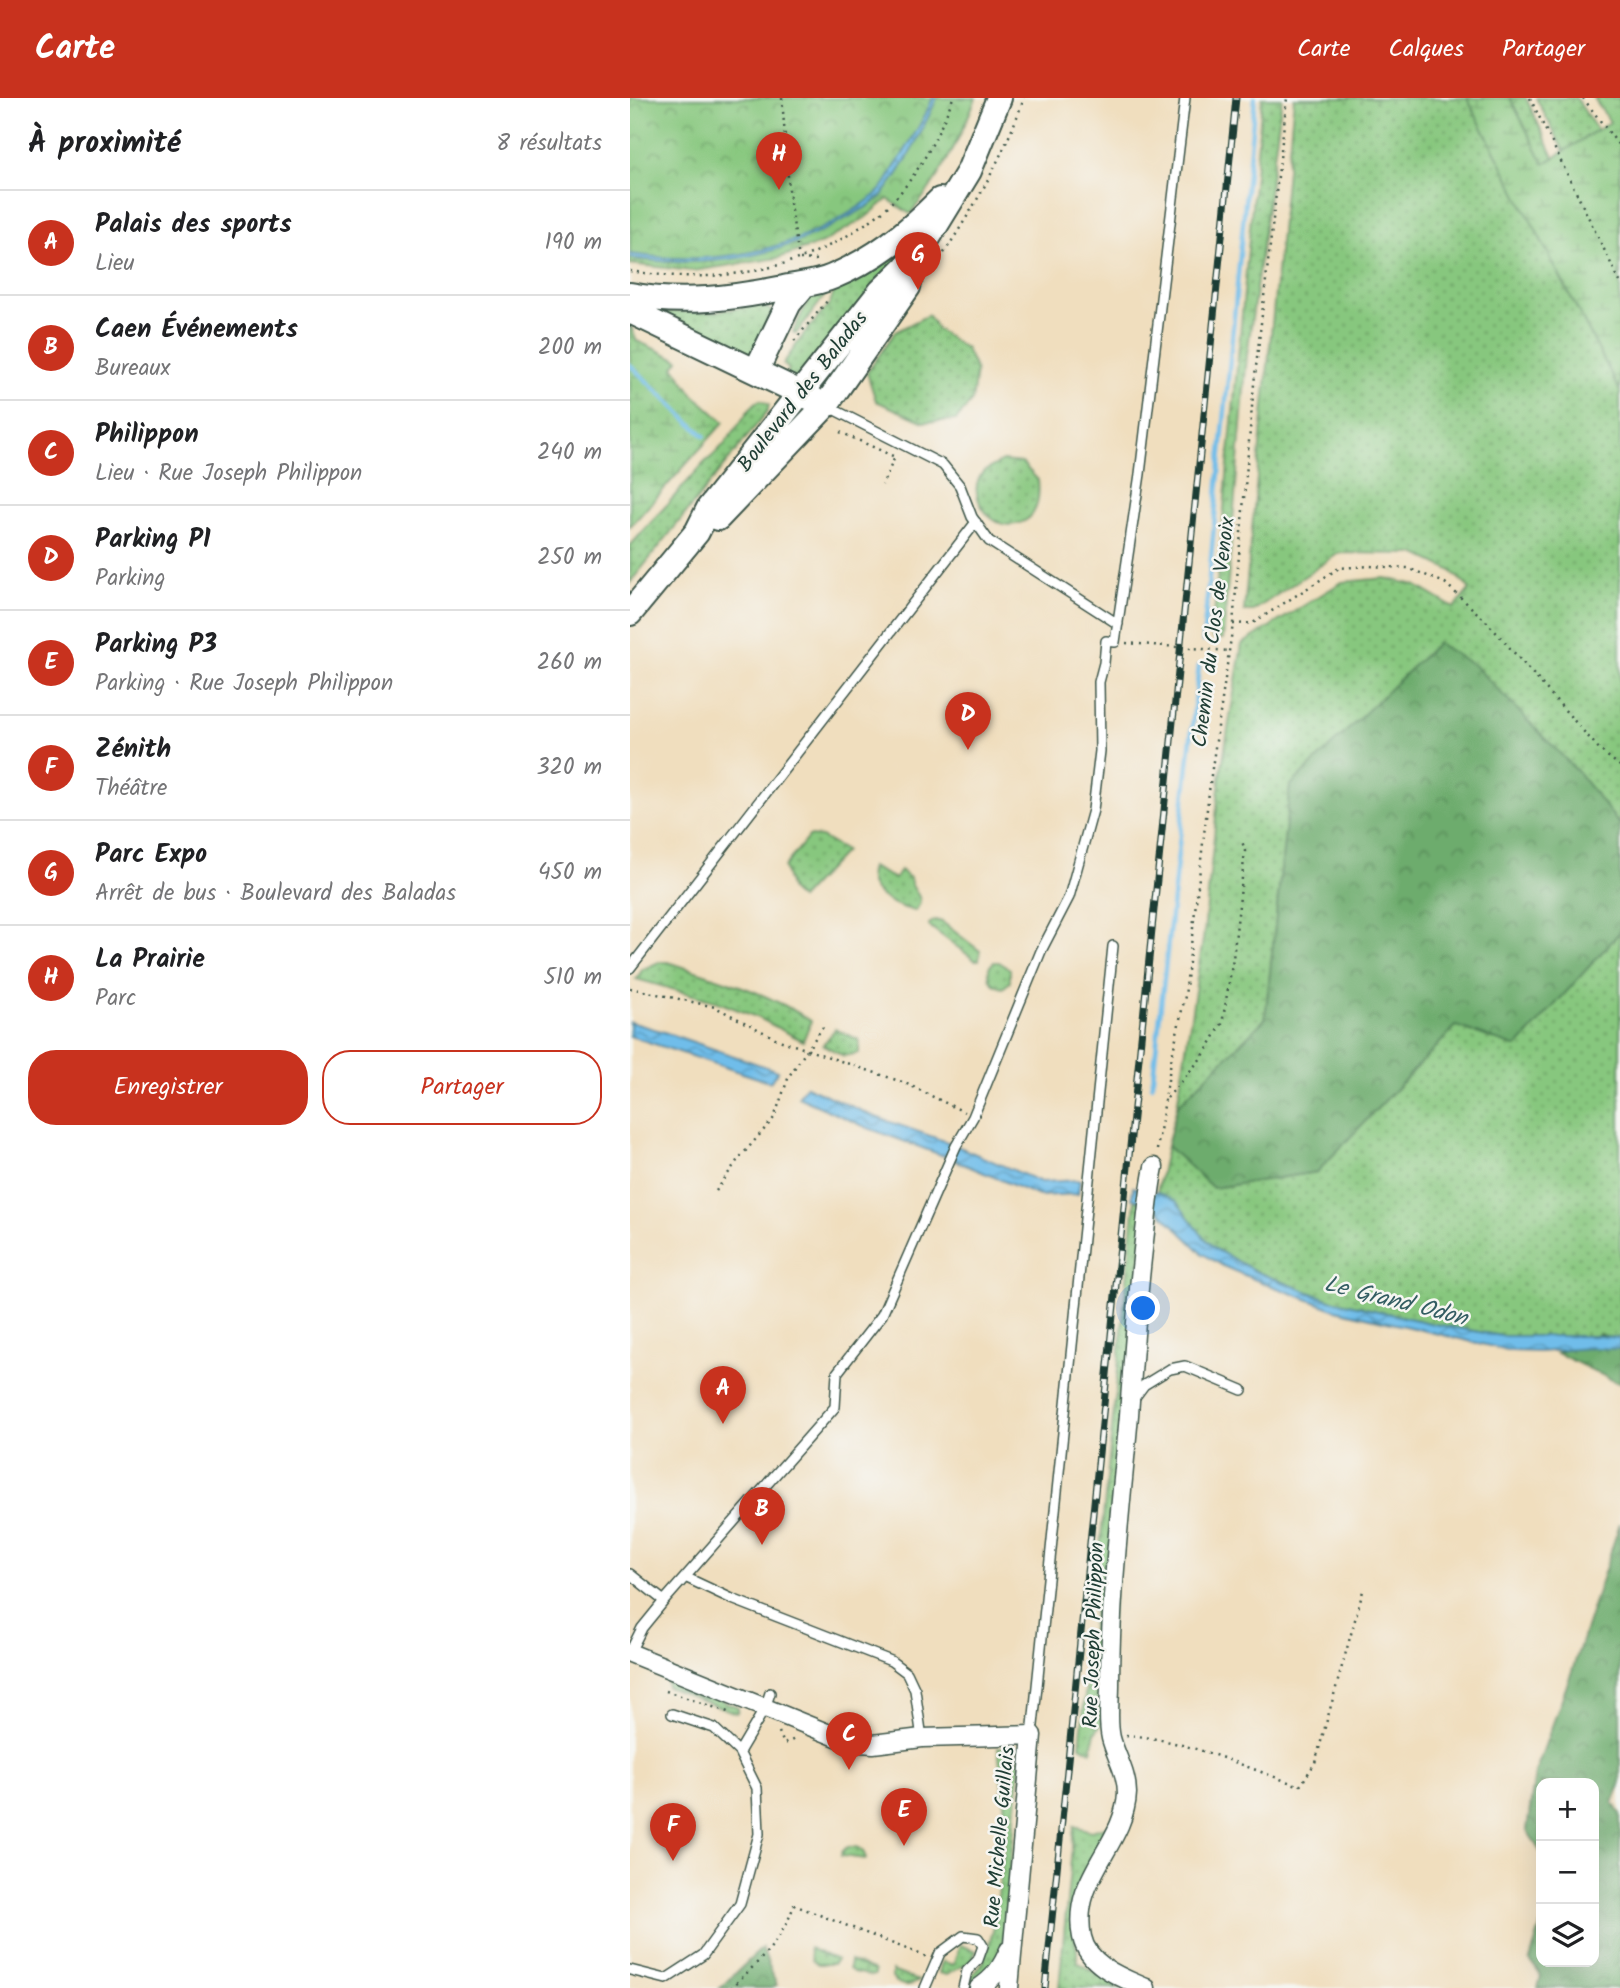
<!DOCTYPE html>
<html lang="fr">
<head>
<meta charset="utf-8">
<style>
	:root { --surface:#fff; --page:#f2f2f2; --text:#202124; --muted:#757577; --line:#e0e0e0; --accent:#c8321e }
	body { margin:0; font-family:Kalam,sans-serif; background:var(--page); color:var(--text) }
	.controls { position:absolute; right:21px; bottom:21px; display:grid; overflow:hidden; border-radius:14px; box-shadow:0 7px 28px #0002 }
	.controls button { width:63px; height:63px; display:grid; place-items:center; padding:0; border:0; border-bottom:2px solid var(--line); background:var(--surface); color:var(--text); font:35px sans-serif }
	.you { position:absolute; left:514px; top:1211px; width:24px; height:24px; margin:-18px; border:5px solid #fff; border-radius:50%; background:#1a73e8; box-shadow:0 0 0 10px #1a73e833 }
	.badge { display:grid; place-items:center; width:46px; height:46px; border-radius:50%; background:var(--accent); color:#fff; font-size:23px; font-weight:700 }
	.pin { position:absolute; translate:-50% -58px; filter:drop-shadow(0 2px 4px #0008) }
	.pin::after { content:''; position:absolute; top:37px; width:24px; height:21px; background:inherit; clip-path:polygon(0 0,100% 0,50% 100%) }
	.list { margin:0; padding:0; list-style:none }
	h2 { display:flex; justify-content:space-between; align-items:center; height:91px; margin:0; padding:0 28px; font-size:30px }
	h2 small { font-size:23px; font-weight:400; color:var(--muted) }
	.list li { display:grid; grid-template-columns:46px 1fr auto; gap:21px; align-items:center; box-sizing:border-box; height:105px; padding:0 28px; border-top:2px solid var(--line) }
	.list b { display:block; font-size:26px; white-space:nowrap }
	.list p { margin:0; font-size:23px; white-space:nowrap; color:var(--muted) }
	.list em { font-size:23px; font-style:normal; color:var(--muted) }
	.actions { display:flex; gap:14px; padding:21px 28px }
	.actions a { flex:1; padding:16px 0; border:2px solid var(--accent); border-radius:28px; text-align:center; font-size:24px; color:var(--accent) }
	.actions .main { background:var(--accent); color:#fff }
	.icon { flex:none; width:38px; height:38px; fill:none; stroke:currentColor; stroke-width:2; stroke-linecap:round; stroke-linejoin:round }
	.map { position:relative; flex:none; width:990px; height:1890px; overflow:hidden }
	header { display:flex; align-items:center; gap:42px; box-sizing:border-box; height:98px; padding:0 35px; background:var(--accent); color:#fff }
	header strong { font-size:33px }
	nav { display:flex; gap:38px; margin-inline-start:auto; font-size:24px }
	main { display:flex }
	aside { flex:1; background:var(--surface) }
	.map>svg:first-child { display:block }
	.grass { fill:url(#grass-dots); stroke:#538259; stroke-width:2 }
	.forest { fill:url(#forest-crowns); stroke:#467450; stroke-width:2 }
	.wetland { fill:url(#wetland-marsh); stroke:#538259; stroke-width:2 }
	.park { fill:url(#park-crowns); stroke:#538259; stroke-width:2 }
	.water { fill:url(#water-waves); stroke:#477d8f; stroke-width:2 }
	.lines { fill:none; stroke-linecap:round; stroke-linejoin:round }
	.stream { stroke:#6fbdea; stroke-width:4.5 }
	.service-casing { stroke:#3e5549; stroke-width:12 }
	.minor-casing { stroke:#3e5549; stroke-width:21 }
	.secondary-casing { stroke:#3e5549; stroke-width:28 }
	.path { stroke:#3e5549; stroke-width:2.5; stroke-dasharray:2 5; stroke-linecap:butt }
	.service { stroke:#fff; stroke-width:9 }
	.minor { stroke:#fff; stroke-width:18 }
	.secondary { stroke:#fff; stroke-width:24 }
	.rail-casing { stroke:#1f3d34; stroke-width:7 }
	.rail { stroke:#f6f6f2; stroke-width:4.5; stroke-dasharray:13; stroke-linecap:butt }
	.labels { text-anchor:middle; stroke-width:5; stroke-linejoin:round; paint-order:stroke }
	.street-label { font-size:21px; fill:#1f3d34; stroke:#f6f6f2 }
	.water-label { font-size:23px; font-style:italic; fill:#335d62; stroke:#f6f6f2 }
</style>
</head>
<body>
<header>
<strong>Carte</strong>
<nav><a>Carte</a><a>Calques</a><a>Partager</a></nav>
</header>
<main>
<aside>
<h2>À proximité<small>8 résultats</small></h2>
<ul class="list">
<li><span class="badge">A</span><div><b>Palais des sports</b><p>Lieu</p></div><em>190 m</em></li>
<li><span class="badge">B</span><div><b>Caen Événements</b><p>Bureaux</p></div><em>200 m</em></li>
<li><span class="badge">C</span><div><b>Philippon</b><p>Lieu · Rue Joseph Philippon</p></div><em>240 m</em></li>
<li><span class="badge">D</span><div><b>Parking P1</b><p>Parking</p></div><em>250 m</em></li>
<li><span class="badge">E</span><div><b>Parking P3</b><p>Parking · Rue Joseph Philippon</p></div><em>260 m</em></li>
<li><span class="badge">F</span><div><b>Zénith</b><p>Théâtre</p></div><em>320 m</em></li>
<li><span class="badge">G</span><div><b>Parc Expo</b><p>Arrêt de bus · Boulevard des Baladas</p></div><em>450 m</em></li>
<li><span class="badge">H</span><div><b>La Prairie</b><p>Parc</p></div><em>510 m</em></li>
</ul>
<div class="actions"><a class="main">Enregistrer</a><a>Partager</a></div>
</aside>
<div class="map">
<svg width="990" height="1890" viewBox="0 0 990 1890">
	<defs>
		<pattern id="grass-dots" width="8" height="8" patternUnits="userSpaceOnUse" patternTransform="scale(1.75)"><rect width="8" height="8" fill="#87c77e"/><path d="M2 2h.1M6 6h.1" fill="none" stroke="#6ea368" stroke-width="1.8" stroke-linecap="round"/></pattern>
		<pattern id="forest-crowns" width="20" height="18" patternUnits="userSpaceOnUse" patternTransform="scale(1.75)"><rect width="20" height="18" fill="#6dac6d"/><path d="M2 6a3 3 0 1 1 6 0M12 15a3 3 0 1 1 6 0" fill="none" stroke="#598d5a"/></pattern>
		<pattern id="wetland-marsh" width="20" height="14" patternUnits="userSpaceOnUse" patternTransform="scale(1.75)"><rect width="20" height="14" fill="#87c77e"/><path d="M1 5h8M5 5V1M11 12h8M15 12V8" fill="none" stroke="#6ea368"/></pattern>
		<pattern id="park-crowns" width="20" height="18" patternUnits="userSpaceOnUse" patternTransform="scale(1.75)"><rect width="20" height="18" fill="#87c77e"/><path d="M2 6a3 3 0 1 1 6 0M12 15a3 3 0 1 1 6 0" fill="none" stroke="#6ea368"/></pattern>
		<pattern id="water-waves" width="16" height="10" patternUnits="userSpaceOnUse" patternTransform="scale(1.75)"><rect width="16" height="10" fill="#6fbdea"/><path d="M0 5q4-4 8 0t8 0" fill="none" stroke="#5b9bbe"/></pattern>
	</defs>
	<rect width="100%" height="100%" fill="#f6f6f2"/>
	<filter id="ink" filterUnits="userSpaceOnUse"><feTurbulence type="fractalNoise" baseFrequency=".0143" numOctaves="2"/><feDisplacementMap in="SourceGraphic" scale="14" xChannelSelector="R" yChannelSelector="G"/><feConvolveMatrix kernelMatrix="1 2 1 2 8 2 1 2 1" color-interpolation-filters="sRGB"/></filter>
	<filter id="wash" filterUnits="userSpaceOnUse"><feTurbulence type="fractalNoise" baseFrequency=".00686" numOctaves="4" result="noise"/><feDisplacementMap in="SourceGraphic" scale="28" xChannelSelector="R" yChannelSelector="G"/><feGaussianBlur stdDeviation="1.57" result="paint"/><feColorMatrix in="noise" values="0 0 0 0 0 0 0 0 0 0 0 0 0 0 0 0 0 1.4 0 .05"/><feComposite in="paint" operator="in"/></filter>
	<g filter="url(#wash)">
		<rect width="100%" height="100%" fill="#f0debe"/>
		<path class="grass" d="M632,0h20l-35,257 -24,284 -11,-1z
			M664,0h173l153,293v434l-43,-54 -287,15 -25,233 -88,87 27,-173 16,-155 22,-134 100,-62 43,-4 30,7 39,23 16,-19 -20,-19 -33,-16 -78,-1 -86,58h-9z
			M880,0h16l28,59 -10,7z
			M906,0h40l21,32 -33,21z
			M281,141l-14,22 -97,120 -15,-3 4,-9 -6,-5 21,-30 25,-29 8,-20z
			M183,192h16l-33,44 -3,-2z
			M133,207l1,3 6,1 2,3 -21,46 -86,-44 2,-2h44z
			M298,217l9,14 29,20 10,22 -4,30 -16,19 -32,2 -48,-21 -9,-28 28,-41z
			M130,302l9,5 -2,7 -137,171v-37l75,-84c13,-9 23,-22 32,-35 7,-9 13,-22 23,-27z
			M372,363l20,2 16,17c2,19 0,40 -22,44 -5,1 -11,2 -16,-1 -18,-7 -32,-34 -17,-50 5,-5 13,-8 19,-12z
			M179,738l12,1 24,14 -45,48 -9,-8 -7,-24z
			M241,769l24,12 5,-9 10,8c1,15 18,18 5,33 -20,-5 -53,-18 -44,-44z
			M305,822l7,2 38,29 -1,9h-4l-46,-34v-2z
			M990,834v406l-22,-2h-96l-68,-12 -107,-25 -70,-27 -42,-23 -58,-57 10,-46 46,42 104,-16 139,-147 61,21z
			M29,864h9c49,16 100,30 143,59l-8,20 -44,-23 -41,-16 -82,-23 7,-10z
			M364,864h5l11,7v13l-7,6c-12,-3 -15,-9 -14,-21z
			M205,931l24,11v13l-15,3 -21,-11z
			M505,1102l10,1 -42,521 -8,11 -4,18 -11,-5z
			M36,1580l72,29v3l-2,3 -69,-26z
			M368,1649l16,1 6,16 -17,179c-8,21 -11,36 -35,42l5,-11 11,-13 9,-30 14,-100z
			M444,1728l17,5 18,-5 -23,45 -11,69 2,11v11l42,26h-60z
			M218,1749c9,-1 16,2 18,12l-25,-3 2,-6z
			M330,1847l16,6 -5,10 -24,14 -8,-2 3,-12 11,4z
			M179,1850l28,12 -4,4h-15l-6,-4z
			M220,1863l25,10v3l-2,2 -20,-4 -4,-4z
			M262,1873l27,10c-11,6 -18,6 -27,-3z"/>
		<path class="forest" d="M807,545l38,23 102,105 43,54v107l-103,115 -61,-21 -139,146 -104,16 -46,-42 10,-40 88,-87 25,-233z
			M969,1236l21,6v44l-63,-31z
			M990,1425v262l-7,18 7,11v174h-82l3,-12 -11,-16 11,-36v38h53v-179h-53v70l-14,-23 8,-57 38,-105z
			M132,1850l15,38 -6,2h-51z"/>
		<path class="wetland" d="M837,0h43l34,66 66,-42 -16,-24h26v293z
			M0,226l7,17 42,19 -5,7 19,27 31,28 -94,105z"/>
		<path class="park" d="M0,0h346c-17,42 -36,81 -66,116l-22,-15 -23,19 -43,25 -44,15 -85,13 -63,-7z"/>
		<path class="water" d="M303,0h4c-13,29 -34,74 -55,97 -10,11 -28,19 -41,26 -68,39 -134,47 -211,37v-4c75,11 145,2 211,-36 12,-7 25,-15 35,-24 9,-7 13,-17 18,-26 15,-23 28,-45 39,-70z
			M0,924l31,9 117,40 -8,11 -140,-46z
			M176,988l67,30 77,27 91,39 39,-2 -2,14 -39,2 -95,-40 -76,-28 -70,-31z
			M503,1089l24,5 19,9 26,34 13,14 42,23 70,27 107,25 68,12h96l22,2v11l-30,-1 -50,4 -29,-1 -175,-41 -80,-30 -31,-13 -22,-13 -50,-49 -8,-4 -13,-2z"/>
		<g class="lines">
			<path class="stream" d="M0,267l74,71
				M573,543l52,-543
				M522,988l47,-420"/>
		</g>
	</g>
	<g filter="url(#ink)">
		<g class="lines">
			<g class="service-casing">
				<path id="service" d="M197,308l116,59 17,21 12,31 17,24 129,83
					M0,870l346,-446
					M502,1303l12,-16 26,-16 15,-3 57,24
					M0,1476l34,27
					M55,1479l47,22 159,62 16,12 8,17 7,48
					M0,1554l12,-24 22,-27 171,-194 2,-34 45,-58 74,-169 17,-29 68,-166 28,-54 24,-87 7,-59 -1,-69 5,-19 2,-22 9,1 25,-168 45,-376
					M42,1616l42,14 25,24
					M402,1637l81,-789
					M0,1872l36,9 37,-24 37,-51 19,-70 -2,-46 -18,-36 26,-44 5,-15
					M295,1890l15,-35 23,-17 15,2 5,8 -5,14 -11,11 -4,17"/>
			</g>
			<g class="minor-casing">
				<path id="minor" d="M0,1555l219,89 24,2 49,-6 110,-3 -23,253
					M349,1890c15,-10 23,-21 30,-38
					M516,1890c-23,-10 -58,-22 -64,-51 -12,-59 43,-92 45,-144 0,-20 -11,-36 -16,-55 -4,-17 -1,-36 -1,-53 0,-90 11,-180 19,-270 4,-58 8,-116 15,-174 3,-25 5,-50 10,-74"/>
			</g>
			<g class="secondary-casing">
				<path id="secondary" d="M0,197c52,10 103,3 154,-7 17,-4 32,-4 48,-11 43,-18 75,-44 108,-77
					M0,213l183,88
					M126,273l33,-68 15,-18
					M88,420l108,-113 82,-118 7,-27
					M0,515l67,-81 12,-24 172,-217 36,-35 52,-85 30,-73"/>
			</g>
			<path class="path" d="M152,0l8,105 9,55
				M900,0l90,184
				M953,0l37,49
				M170,161l17,1
				M310,161c34,-51 64,-103 84,-161
				M0,173c78,13 160,3 226,-41 12,-8 25,-16 34,-26 29,-30 48,-68 63,-106
				M164,243l34,-41
				M210,334l55,25 -13,28
				M603,526l20,-1 86,-55 31,-2 38,2 37,15 42,39 114,129 19,15
				M496,545l104,8
				M0,890l85,19 64,33 126,43 59,29
				M537,1000l36,-42 19,-32 11,-65 12,-108 -3,-10
				M527,1052l14,-89 14,-65 26,-221 22,-151 21,-240 33,-286
				M86,1093l21,-30 37,-43 15,-42 34,-49
				M36,1593l62,21
				M149,1634l5,12 11,-5
				M496,1637c59,4 118,32 174,51l15,-23 48,-172
				M101,1890c27,-26 51,-46 63,-83l133,52"/>
			<use href="#service" class="service"/>
			<use href="#minor" class="minor"/>
			<use href="#secondary" class="secondary"/>
			<g class="rail-casing">
				<path id="rail" d="M415,1890l191,-1890"/>
			</g>
			<use href="#rail" class="rail"/>
		</g>
	</g>
	<g class="labels">
		<g class="street-label">
			<text transform="translate(172 293) rotate(-52)" y="7">Boulevard des Baladas</text>
			<text transform="translate(583 534) rotate(-83)" y="7">Chemin du Clos de Venoix</text>
			<text transform="translate(463 1537) rotate(-88)" y="7">Rue Joseph Philippon</text>
			<text transform="translate(369 1739) rotate(-85)" y="7">Rue Michelle Guillais</text>
		</g>
		<g class="water-label">
			<text transform="translate(766 1202) rotate(14)" y="8">Le Grand Odon</text>
		</g>
	</g>
</svg>
<div class="controls">
<button>+</button>
<button>−</button>
<button><svg class="icon" aria-label="layers" viewBox="0 0 24 24"><path d="M12 4l9 5-9 5-9-5zM3 14l9 5 9-5"/></svg></button>
</div>
<div class="you"></div>
<div class="pin badge" style="left:93px;top:1326px">A</div>
<div class="pin badge" style="left:132px;top:1447px">B</div>
<div class="pin badge" style="left:219px;top:1672px">C</div>
<div class="pin badge" style="left:338px;top:652px">D</div>
<div class="pin badge" style="left:274px;top:1748px">E</div>
<div class="pin badge" style="left:43px;top:1763px">F</div>
<div class="pin badge" style="left:288px;top:192px">G</div>
<div class="pin badge" style="left:149px;top:92px">H</div>
</div>
</main>
</body>
</html>
